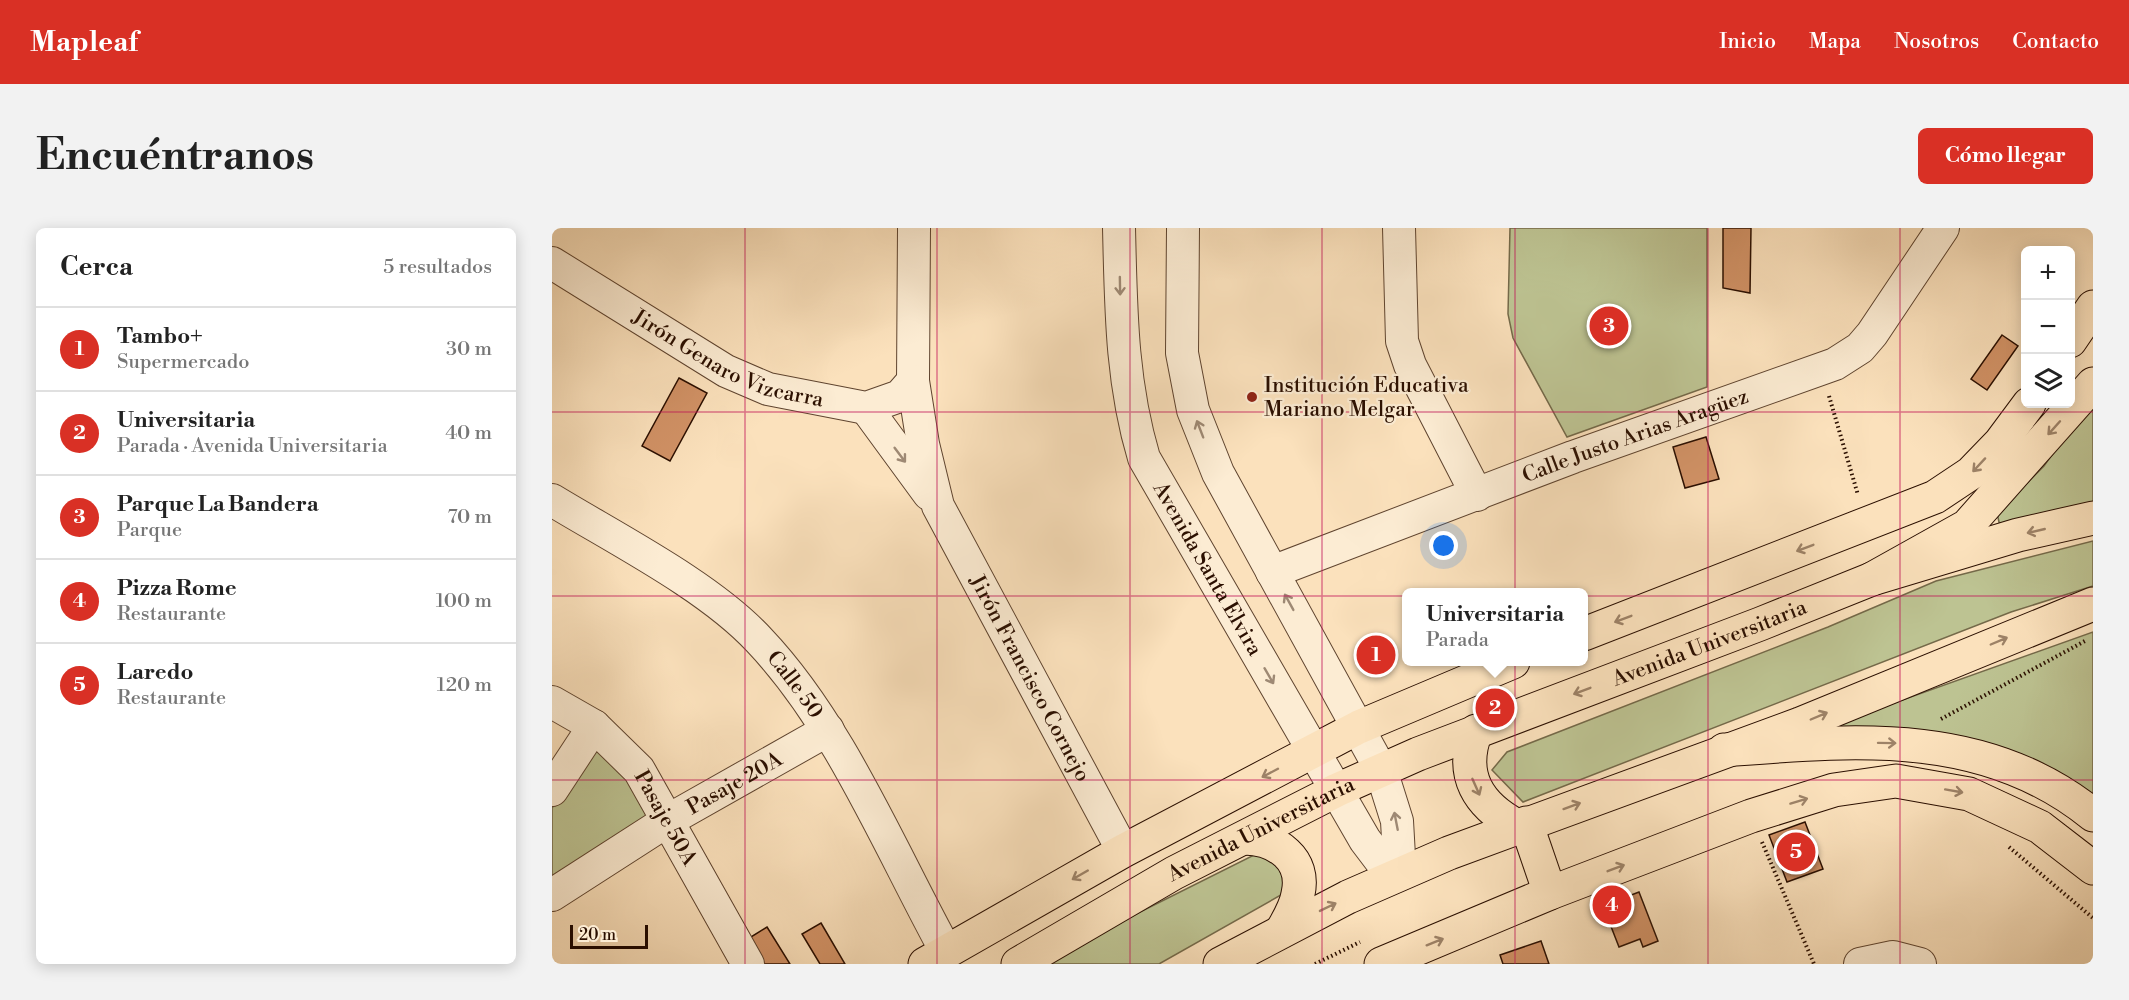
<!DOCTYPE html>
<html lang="es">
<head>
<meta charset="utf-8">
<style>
	:root { --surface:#fff; --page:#f2f2f2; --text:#222; --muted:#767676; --line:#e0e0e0; --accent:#d93025 }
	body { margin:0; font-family:"Libre Bodoni",serif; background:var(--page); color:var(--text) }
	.controls { position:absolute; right:18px; top:18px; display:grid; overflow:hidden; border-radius:9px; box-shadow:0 3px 15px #0003 }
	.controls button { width:54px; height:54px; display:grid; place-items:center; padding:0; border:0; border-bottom:2px solid var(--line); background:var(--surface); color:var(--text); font:30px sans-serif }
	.scale { position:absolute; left:18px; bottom:15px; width:78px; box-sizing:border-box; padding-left:6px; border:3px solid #2b0f00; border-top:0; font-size:16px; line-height:21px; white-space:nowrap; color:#2b0f00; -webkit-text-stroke:4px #fcecd3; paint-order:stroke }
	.you { position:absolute; left:892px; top:318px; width:21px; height:21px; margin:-15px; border:4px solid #fff; border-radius:50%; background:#1a73e8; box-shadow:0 0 0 9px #1a73e833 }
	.badge { display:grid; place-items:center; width:39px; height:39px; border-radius:50%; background:var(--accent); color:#fff; font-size:20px; font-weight:700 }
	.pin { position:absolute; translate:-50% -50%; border:3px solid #fff; box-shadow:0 2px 6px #0006 }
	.popup { position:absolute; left:850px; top:360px; width:186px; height:78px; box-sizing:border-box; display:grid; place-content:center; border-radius:9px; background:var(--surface); filter:drop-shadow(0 2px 4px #0005); font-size:20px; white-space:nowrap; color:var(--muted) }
	.popup b { font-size:22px; color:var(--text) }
	.popup::after { content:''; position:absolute; left:50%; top:100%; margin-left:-12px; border:12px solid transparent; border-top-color:var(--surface) }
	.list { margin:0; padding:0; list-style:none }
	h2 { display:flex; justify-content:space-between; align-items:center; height:78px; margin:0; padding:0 24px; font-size:26px }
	h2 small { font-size:20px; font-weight:400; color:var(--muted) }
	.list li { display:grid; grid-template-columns:39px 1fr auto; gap:18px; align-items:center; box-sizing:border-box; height:84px; padding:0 24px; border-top:2px solid var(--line) }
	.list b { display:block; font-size:22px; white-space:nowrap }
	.list p { margin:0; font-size:20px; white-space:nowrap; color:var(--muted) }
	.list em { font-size:20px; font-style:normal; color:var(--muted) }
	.icon { flex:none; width:33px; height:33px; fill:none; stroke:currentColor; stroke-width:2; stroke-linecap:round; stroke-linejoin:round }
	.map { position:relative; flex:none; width:1541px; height:736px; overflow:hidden; border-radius:9px }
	header { display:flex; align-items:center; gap:36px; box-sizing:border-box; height:84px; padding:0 30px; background:var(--accent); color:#fff }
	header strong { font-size:28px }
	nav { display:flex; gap:33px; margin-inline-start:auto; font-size:21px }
	.intro { display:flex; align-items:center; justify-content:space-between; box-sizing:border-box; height:144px; padding:0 36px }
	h1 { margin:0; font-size:42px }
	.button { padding:15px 27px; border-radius:9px; background:var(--accent); color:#fff; font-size:21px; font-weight:700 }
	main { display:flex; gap:36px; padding:0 36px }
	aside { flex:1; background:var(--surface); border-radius:9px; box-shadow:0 3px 15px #0003 }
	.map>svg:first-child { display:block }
	.green { fill:#bdc392; stroke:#746949; stroke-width:1.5 }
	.building { fill:#d19266; stroke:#2b0f00; stroke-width:1.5 }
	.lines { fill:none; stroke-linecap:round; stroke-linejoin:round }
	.minor-casing { stroke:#5f442f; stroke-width:34 }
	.major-casing { stroke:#2b0f00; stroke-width:35 }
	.highway-casing { stroke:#2b0f00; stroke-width:35 }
	.path { stroke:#2b0f00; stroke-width:4; stroke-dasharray:1.5 3; stroke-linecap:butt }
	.minor { stroke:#fcecd3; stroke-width:32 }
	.major { stroke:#fbe1bc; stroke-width:33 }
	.highway { stroke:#fbe1bc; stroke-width:33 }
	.oneway { stroke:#9e8974 }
	.oneway2 { stroke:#9d8267 }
	.grid { fill:none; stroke:#c2185b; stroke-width:1.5; stroke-opacity:0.55 }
	.poi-dot { fill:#8f2418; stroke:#fcecd3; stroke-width:2 }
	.labels { text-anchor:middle; stroke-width:4.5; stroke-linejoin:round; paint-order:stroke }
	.street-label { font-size:21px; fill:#2b0f00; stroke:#fcecd3 }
	.poi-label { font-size:21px; fill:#2b0f00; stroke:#fcecd3; text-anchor:start }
</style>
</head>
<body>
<header>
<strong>Mapleaf</strong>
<nav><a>Inicio</a><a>Mapa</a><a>Nosotros</a><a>Contacto</a></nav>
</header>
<div class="intro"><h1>Encuéntranos</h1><a class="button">Cómo llegar</a></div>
<main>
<aside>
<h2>Cerca<small>5 resultados</small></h2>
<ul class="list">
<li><span class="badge">1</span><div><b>Tambo+</b><p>Supermercado</p></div><em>30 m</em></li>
<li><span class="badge">2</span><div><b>Universitaria</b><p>Parada · Avenida Universitaria</p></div><em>40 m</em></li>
<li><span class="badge">3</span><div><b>Parque La Bandera</b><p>Parque</p></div><em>70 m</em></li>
<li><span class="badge">4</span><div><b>Pizza Rome</b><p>Restaurante</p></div><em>100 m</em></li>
<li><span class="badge">5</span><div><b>Laredo</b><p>Restaurante</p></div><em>120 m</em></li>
</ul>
</aside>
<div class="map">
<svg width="1541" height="736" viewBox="0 0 1541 736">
	<rect width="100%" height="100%" fill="#fbe1bc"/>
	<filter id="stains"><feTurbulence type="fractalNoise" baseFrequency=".00333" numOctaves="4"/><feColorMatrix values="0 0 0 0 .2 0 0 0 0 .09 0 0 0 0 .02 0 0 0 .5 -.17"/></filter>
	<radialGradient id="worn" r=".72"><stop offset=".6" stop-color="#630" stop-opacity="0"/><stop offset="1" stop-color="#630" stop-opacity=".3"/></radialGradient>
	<path class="green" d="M958,0h197v159l-140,50 -54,-99 -5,-24z
		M1541,169v113l-92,21 -4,-18 47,-47z
		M1541,313v45l-82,26 -488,190 -31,-32 15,-18 321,-125 108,-46z
		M1541,404v169l-77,-45 -209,-22z
		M43,516l33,34 27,38 -103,70v-78z
		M712,622l8,1 16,40 -129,73h-113l84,-47z"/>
	<path class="building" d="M1171,0h28l-1,65 -27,-5z
		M1450,107l16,11 -31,44 -16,-11z
		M127,150l28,15 -37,68 -28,-15z
		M1154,209l13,42 -34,9 -12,-41z
		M1253,594l18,47 -36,13 -18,-47z
		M1087,664l19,49 -15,6 -3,-8 -21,8 -16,-41z
		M269,695l24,41h-25l-18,-30z
		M215,699l23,37h-30l-14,-24z
		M989,713l8,23h-46l-3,-9z"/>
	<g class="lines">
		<g class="minor-casing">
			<g id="minor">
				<path id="s1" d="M362,0l-1,153 10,63 15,62 185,345"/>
				<path id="s2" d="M567,0c2,80 2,153 25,230l221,382 28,37"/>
				<path d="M631,0l-1,125 11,57 25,63 163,297 16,51 3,53"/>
				<path d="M847,0l3,113 8,24 67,130"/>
				<path id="s3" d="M0,35l174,108 42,18 98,19 34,-12 13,-15"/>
				<path d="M314,180l63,86"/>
				<path id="s4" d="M0,272c64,39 157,86 207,140 80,84 131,209 187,311"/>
				<path id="s5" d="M720,344l301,-115 262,-93 25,-16 12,-14 71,-106"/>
				<path id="s6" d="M0,474l42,24 45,44 109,194"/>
				<path d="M0,562l42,-64"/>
				<path id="s7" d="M0,667l115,-74 161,-91"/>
				<path d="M1308,736l33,-7 27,7"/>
			</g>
		</g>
		<g class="major-casing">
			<g id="major">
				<path d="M1518,113l23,-34"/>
				<path d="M1032,406l351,-137 36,-24 29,-30 29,-39"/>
				<path d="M924,503c-17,44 2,74 41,95"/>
				<path d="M974,595l24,70"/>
				<path d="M693,610c32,1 61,21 53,56 -2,13 -9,24 -15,35"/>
				<path d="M373,736l198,-113 236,-124 154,-65"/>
				<path id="s8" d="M466,736l156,-91 163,-83 81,-36 342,-130 112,-45 146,-44 75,-17"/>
				<path d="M668,736l128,-67 101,-44 351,-129 293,-120"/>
				<path d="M829,736l169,-71 201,-77 83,-26 62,-9 73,13 71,33 53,41"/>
			</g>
		</g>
		<g class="highway-casing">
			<path id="highway" d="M1320,351l95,-53 126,-142
				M1172,522c130,-10 261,-23 369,65"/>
		</g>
		<path class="path" d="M1277,168l29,99
			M1389,491l144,-78
			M1210,614l52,122
			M1457,619l84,71
			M763,736l45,-22"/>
		<use href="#minor" class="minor"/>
		<use href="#major" class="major"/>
		<use href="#highway" class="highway"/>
	</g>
	<defs><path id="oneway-shaft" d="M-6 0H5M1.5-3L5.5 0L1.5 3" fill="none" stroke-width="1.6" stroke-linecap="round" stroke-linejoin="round" transform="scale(1.5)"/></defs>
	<g class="oneway">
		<use href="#oneway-shaft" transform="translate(568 58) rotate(89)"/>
		<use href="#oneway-shaft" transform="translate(648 201) rotate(-111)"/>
		<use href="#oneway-shaft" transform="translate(348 227) rotate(53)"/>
		<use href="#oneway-shaft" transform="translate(737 374) rotate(-119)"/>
		<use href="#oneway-shaft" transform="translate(717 448) rotate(60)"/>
		<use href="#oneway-shaft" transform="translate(844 593) rotate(-101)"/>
	</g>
	<g class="oneway2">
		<use href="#oneway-shaft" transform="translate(1502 200) rotate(132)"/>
		<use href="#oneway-shaft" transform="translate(1427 237) rotate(133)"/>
		<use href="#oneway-shaft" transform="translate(1484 303) rotate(167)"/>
		<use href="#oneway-shaft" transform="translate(1253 320) rotate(159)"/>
		<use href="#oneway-shaft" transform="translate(1071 391) rotate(159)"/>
		<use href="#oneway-shaft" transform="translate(1447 413) rotate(-23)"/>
		<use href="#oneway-shaft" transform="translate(1030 463) rotate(159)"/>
		<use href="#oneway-shaft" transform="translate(1267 488) rotate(-23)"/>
		<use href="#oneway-shaft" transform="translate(1335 515) rotate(1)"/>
		<use href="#oneway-shaft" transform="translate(718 545) rotate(152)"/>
		<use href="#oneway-shaft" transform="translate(924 559) rotate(66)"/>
		<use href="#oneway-shaft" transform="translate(1402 563) rotate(10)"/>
		<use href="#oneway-shaft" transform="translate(1247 573) rotate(-17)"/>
		<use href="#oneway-shaft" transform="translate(1020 578) rotate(-20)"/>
		<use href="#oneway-shaft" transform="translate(1064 640) rotate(-21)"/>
		<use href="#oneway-shaft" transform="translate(528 647) rotate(150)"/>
		<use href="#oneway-shaft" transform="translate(776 679) rotate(-26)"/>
		<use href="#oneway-shaft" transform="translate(883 714) rotate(-22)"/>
	</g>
	<path class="grid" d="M193,0v736M385,0v736M578,0v736M770,0v736M963,0v736M1156,0v736M1348,0v736M0,184h1541M0,368h1541M0,552h1541"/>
	<circle class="poi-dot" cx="700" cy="169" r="6"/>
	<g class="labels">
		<g class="street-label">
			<text dy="7" stroke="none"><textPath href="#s3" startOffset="202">Jirón Genaro Vizcarra</textPath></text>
			<text dy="7" stroke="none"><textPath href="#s5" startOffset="388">Calle Justo Arias Aragüez</textPath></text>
			<text dy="7" stroke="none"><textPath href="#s2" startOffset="360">Avenida Santa Elvira</textPath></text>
			<text dy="7" stroke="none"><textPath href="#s8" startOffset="764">Avenida Universitaria</textPath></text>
			<text dy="7" stroke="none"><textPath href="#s1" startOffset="476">Jirón Francisco Cornejo</textPath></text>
			<text dy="7" stroke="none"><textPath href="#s4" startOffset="308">Calle 50</textPath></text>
			<text dy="7" stroke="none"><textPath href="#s7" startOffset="214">Pasaje 20A</textPath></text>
			<text dy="7" stroke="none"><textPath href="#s6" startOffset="166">Pasaje 50A</textPath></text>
			<text dy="7" stroke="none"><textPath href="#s8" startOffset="278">Avenida Universitaria</textPath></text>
		</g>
		<g class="poi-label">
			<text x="712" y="164">Institución Educativa<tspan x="712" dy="24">Mariano Melgar</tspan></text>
		</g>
	</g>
	<rect width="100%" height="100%" filter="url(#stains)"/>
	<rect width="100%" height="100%" fill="url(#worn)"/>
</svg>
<div class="controls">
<button>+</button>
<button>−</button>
<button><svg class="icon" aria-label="layers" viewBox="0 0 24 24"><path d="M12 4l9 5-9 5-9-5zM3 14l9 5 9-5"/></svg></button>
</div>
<div class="scale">20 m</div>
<div class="you"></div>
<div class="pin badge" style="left:824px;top:427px">1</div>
<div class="pin badge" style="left:943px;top:480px">2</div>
<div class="popup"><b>Universitaria</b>Parada</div>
<div class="pin badge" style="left:1057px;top:98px">3</div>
<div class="pin badge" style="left:1060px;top:677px">4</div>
<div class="pin badge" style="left:1244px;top:624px">5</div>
</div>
</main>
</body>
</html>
